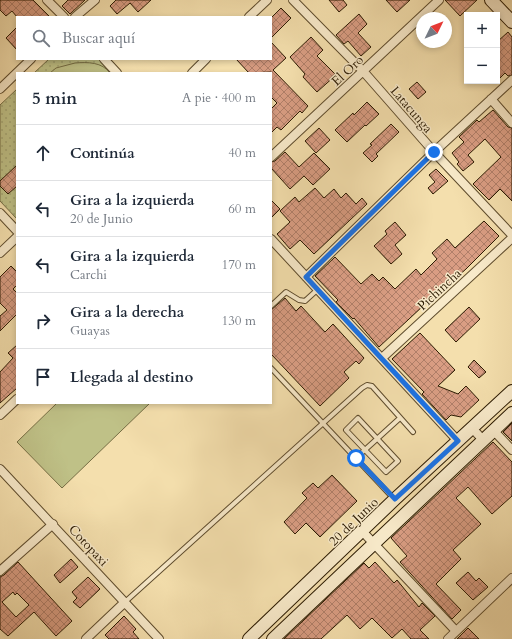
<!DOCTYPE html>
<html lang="es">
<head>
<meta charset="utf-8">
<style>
	:root { --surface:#fff; --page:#f2f2f3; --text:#1f2937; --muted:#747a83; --line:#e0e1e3 }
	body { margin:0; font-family:Cardo,serif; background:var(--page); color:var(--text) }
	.controls { position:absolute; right:12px; top:12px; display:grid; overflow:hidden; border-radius:0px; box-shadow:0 2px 6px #0003 }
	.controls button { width:36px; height:36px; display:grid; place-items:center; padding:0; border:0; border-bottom:1px solid var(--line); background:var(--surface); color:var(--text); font:20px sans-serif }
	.compass { position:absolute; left:416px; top:12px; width:36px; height:36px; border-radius:50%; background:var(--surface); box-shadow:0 2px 6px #0003; rotate:47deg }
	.stop { position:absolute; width:12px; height:12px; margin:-9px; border:3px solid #1a73e8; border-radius:50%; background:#fff }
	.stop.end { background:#1a73e8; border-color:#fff; box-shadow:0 1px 4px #0008 }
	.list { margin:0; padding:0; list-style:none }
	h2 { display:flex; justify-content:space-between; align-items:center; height:52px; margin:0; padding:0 16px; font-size:17px }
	h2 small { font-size:13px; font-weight:400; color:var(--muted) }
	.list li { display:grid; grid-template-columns:26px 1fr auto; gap:12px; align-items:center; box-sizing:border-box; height:56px; padding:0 16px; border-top:1px solid var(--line) }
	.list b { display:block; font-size:15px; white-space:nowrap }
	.list p { margin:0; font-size:13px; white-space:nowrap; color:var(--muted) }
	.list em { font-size:13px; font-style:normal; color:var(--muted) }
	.icon { flex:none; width:22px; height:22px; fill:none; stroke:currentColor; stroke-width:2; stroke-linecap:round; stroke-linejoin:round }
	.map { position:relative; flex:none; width:512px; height:639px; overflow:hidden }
	.search { position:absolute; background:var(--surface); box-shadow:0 2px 6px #0003; left:16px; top:16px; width:256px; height:44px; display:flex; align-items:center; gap:10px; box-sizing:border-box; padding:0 14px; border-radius:0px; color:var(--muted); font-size:15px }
	.panel { position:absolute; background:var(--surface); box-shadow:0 2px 6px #0003; left:16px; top:72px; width:256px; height:332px; border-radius:0px }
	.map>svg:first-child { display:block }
	.grass { fill:url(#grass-dots); stroke:#766e44 }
	.pitch { fill:#bfc187; stroke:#766e44 }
	.building { fill:url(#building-cross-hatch); stroke:#2c1b02; fill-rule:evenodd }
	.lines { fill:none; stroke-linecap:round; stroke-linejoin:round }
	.lane-casing { stroke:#5e4c2d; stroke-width:6 }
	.street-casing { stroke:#5e4c2d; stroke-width:10 }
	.secondary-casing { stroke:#2c1b02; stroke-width:14 }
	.lane { stroke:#f8eaca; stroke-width:4 }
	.street { stroke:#f8eaca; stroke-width:8 }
	.secondary { stroke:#f8eaca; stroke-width:12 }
	.route { stroke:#1a73e8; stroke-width:5 }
	.labels { text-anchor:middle; stroke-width:3; stroke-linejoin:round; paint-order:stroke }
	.street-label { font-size:13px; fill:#2c1b02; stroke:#f8eaca }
</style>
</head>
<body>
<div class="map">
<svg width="512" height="639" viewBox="0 0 512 639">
	<defs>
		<pattern id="grass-dots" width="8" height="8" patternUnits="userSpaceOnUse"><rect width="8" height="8" fill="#bfc187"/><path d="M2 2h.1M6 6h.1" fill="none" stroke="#a4a573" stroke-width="1.8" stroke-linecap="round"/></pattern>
		<pattern id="building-cross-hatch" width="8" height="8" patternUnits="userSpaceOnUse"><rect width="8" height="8" fill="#d99d83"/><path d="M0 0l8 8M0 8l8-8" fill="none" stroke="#b07f69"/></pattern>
	</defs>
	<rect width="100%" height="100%" fill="#f4dfad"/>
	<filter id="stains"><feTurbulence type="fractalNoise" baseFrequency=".005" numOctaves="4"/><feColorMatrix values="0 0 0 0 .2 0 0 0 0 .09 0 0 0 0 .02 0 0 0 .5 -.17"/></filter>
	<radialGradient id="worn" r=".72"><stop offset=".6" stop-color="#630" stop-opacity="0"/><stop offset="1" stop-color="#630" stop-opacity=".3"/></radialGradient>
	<path class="grass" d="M49,59h50l13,14h-78z
		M17,89v130l-17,-18v-96z"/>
	<path class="pitch" d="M75,63c13,-1 27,-1 35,10h-60l6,-5z
		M57,403h93l-88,85 -45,-46z"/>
	<path class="building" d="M0,0h33l17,17h-33l-5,-6 -6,5 -6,-6z
		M68,0h17l-15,14 -8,-8z
		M116,0h35l-13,12 -8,-9 -13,11 -7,-8z
		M329,0h14l4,5 -8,7z
		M386,0h24l-13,12z
		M445,0h32l-17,16z
		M281,8l10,10 -20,20v-20z
		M359,14l8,10 -9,9 13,14 -10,9 -13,-15 -4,3 -8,-9z
		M17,27v23l-11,-12z
		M508,32l4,5v38l-4,1 -3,-3 -8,8v-39z
		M311,37l12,13 -6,6 19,19 -19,17 -14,-15 2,-3 -15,-17z
		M271,42l15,16 -13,12 35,36 -6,7 -2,-2 -19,19 -4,-3 -6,6v-24l6,-6 -6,-6v-25l-22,1 -13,-14h35z
		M417,82l9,10 -8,7 -9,-10z
		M367,102l12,12 -13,12 -1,-1 -18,17 -12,-12 18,-17 1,2z
		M493,110l15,17 4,1v73l-12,-12 -11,11 -16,-16 28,-27 -16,-18 -17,16 6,7 -11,9 -6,-7 2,-2 -7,-9 12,-11 -5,-5 18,-17 2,2z
		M391,124l8,8 -23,22 2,2 -6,6 -9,-9 9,-8 -2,-1z
		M319,128l11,12 -14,13 -11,-12z
		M285,152l14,15 15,-14 16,16 -17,16 -9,-9 -14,13 -19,-21v-6l4,-1z
		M17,165v21l-9,8 -8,-8v-5z
		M436,169l12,12 -15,13 -5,-6 7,-6 -6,-7z
		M315,188l9,10 10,-9 7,9 5,-5 10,11 6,-6 5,6 -53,50 -14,-14 -10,9 -13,-15 13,-12 -10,-11 15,-14 4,5z
		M271,200l9,9 -9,9z
		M484,221l15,15 -33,33 -27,24 -1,-1 -59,55 -25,-29 -1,1 -17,-17 2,-2 -23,-24 20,-19 26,27 11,-10 7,7 4,-4 12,12 21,-20 5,6 16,-16 -5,-6 15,-14 8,9z
		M395,222l11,13 -11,10 7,9 -11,10 -17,-18 13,-12 -2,-3z
		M11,266l6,6v13l-4,4 4,4v21l-17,17v-15l7,-6 -7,-7v-26z
		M285,298l11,13 5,-5 24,26 8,-8 31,34 -5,6 -3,-3 -12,11 5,6 -29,28 -49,-52v-44z
		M469,307l11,12 -24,23 -11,-12z
		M420,333l35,37 -17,16 20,8 8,-8 13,14 -18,17 -10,-2 -5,5 -24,-26 2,-2 -32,-33z
		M17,345v43l-17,15v-31l13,-14 -5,-5z
		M474,360l12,12 -7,6 -11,-11z
		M512,423v18l-9,-9z
		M493,442l19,20v34l-20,18 -24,-27 -12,11 25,26 -28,26 8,9 -25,25 25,26 -9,9 -52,-57 7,-6 -16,-18z
		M332,475l25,26 -37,36 -14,-14 -11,11 -11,-12 23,-24 -5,-5 11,-10 5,5z
		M71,559l7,8 -18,16 -6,-8z
		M18,562l54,59 -16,15 -22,-24 -26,24 -8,-7v-52l4,-2zM13,592l2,3 2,-2 12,12 -13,12 -14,-15z
		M375,562l19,21 3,-3 22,27 3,-4 13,13 -15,14 9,9h-18l-9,-10 -10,9 -20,-20 -12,11 -13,-14 -26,24h-37l80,-76 5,5z
		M468,572l8,9 3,-3 9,9 -15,13 -17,-17z
		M88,577l12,12 -20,19 -7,-6 4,-4 -5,-6z
		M124,616l12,13 -3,3 6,7h-30l-4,-4z
		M468,628l11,11h-22z"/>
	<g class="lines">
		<g class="lane-casing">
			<path id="lane" d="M271,306l15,-14 13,8 6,1 12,-11
				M271,368l123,131
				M358,418l40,43 -12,11 -40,-42z
				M356,458l44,-40
				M125,602l237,-214 5,-3 5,1 41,46"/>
		</g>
		<g class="street-casing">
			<path id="street" d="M47,0l17,17
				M293,0l70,71 71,81 78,83
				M75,17l20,-17
				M249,17l18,-17
				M104,59l13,14
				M192,73l14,-14
				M0,89l31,-30
				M491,99l21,24
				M271,157l168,-157
				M0,213l17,18
				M271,239l187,202
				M0,253l17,-16
				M306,277l128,-125 78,-72
				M382,358l130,-120
				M0,415l17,-16
				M472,428l11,12
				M493,430l19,20
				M0,469l159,170
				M362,531l94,100
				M0,571l53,-47
				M86,639l39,-37
				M448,639l64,-61"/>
		</g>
		<g class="secondary-casing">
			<path id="secondary" d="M491,0l21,22
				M249,639l146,-140 117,-108
				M273,639l239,-226"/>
		</g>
		<use href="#lane" class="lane"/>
		<use href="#street" class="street"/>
		<use href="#secondary" class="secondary"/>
	</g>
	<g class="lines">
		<path class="route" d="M356,458l39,41 63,-58 -152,-164 128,-125"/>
	</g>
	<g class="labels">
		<g class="street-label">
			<text transform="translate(347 70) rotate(-43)" y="5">El Oro</text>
			<text transform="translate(412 109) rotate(49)" y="5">Latacunga</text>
			<text transform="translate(439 289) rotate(-43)" y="5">Pichincha</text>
			<text transform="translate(353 521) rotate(-44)" y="5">20 de Junio</text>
			<text transform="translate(89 545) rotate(47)" y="5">Cotopaxi</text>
		</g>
	</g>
	<rect width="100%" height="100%" filter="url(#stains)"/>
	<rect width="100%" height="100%" fill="url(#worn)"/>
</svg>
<div class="controls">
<button>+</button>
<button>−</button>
</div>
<svg class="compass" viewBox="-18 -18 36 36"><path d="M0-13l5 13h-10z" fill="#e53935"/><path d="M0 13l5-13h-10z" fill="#747a83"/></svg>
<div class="stop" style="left:356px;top:458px"></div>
<div class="stop end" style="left:434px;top:152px"></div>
<div class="search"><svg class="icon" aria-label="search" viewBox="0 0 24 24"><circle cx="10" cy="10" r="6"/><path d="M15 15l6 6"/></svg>Buscar aquí</div>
<section class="panel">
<h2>5 min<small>A pie · 400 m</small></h2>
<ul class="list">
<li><svg class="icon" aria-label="ahead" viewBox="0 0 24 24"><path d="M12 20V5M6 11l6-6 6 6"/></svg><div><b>Continúa</b></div><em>40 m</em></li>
<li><svg class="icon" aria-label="left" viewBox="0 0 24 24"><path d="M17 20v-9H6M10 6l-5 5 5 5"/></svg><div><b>Gira a la izquierda</b><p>20 de Junio</p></div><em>60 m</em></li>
<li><svg class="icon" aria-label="left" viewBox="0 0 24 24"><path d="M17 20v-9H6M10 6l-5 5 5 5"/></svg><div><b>Gira a la izquierda</b><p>Carchi</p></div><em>170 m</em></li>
<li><svg class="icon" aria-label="right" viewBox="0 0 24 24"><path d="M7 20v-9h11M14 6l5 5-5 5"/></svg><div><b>Gira a la derecha</b><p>Guayas</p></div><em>130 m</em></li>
<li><svg class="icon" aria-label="arrive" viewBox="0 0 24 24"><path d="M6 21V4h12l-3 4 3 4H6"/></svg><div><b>Llegada al destino</b></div></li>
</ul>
</section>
</div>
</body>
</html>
